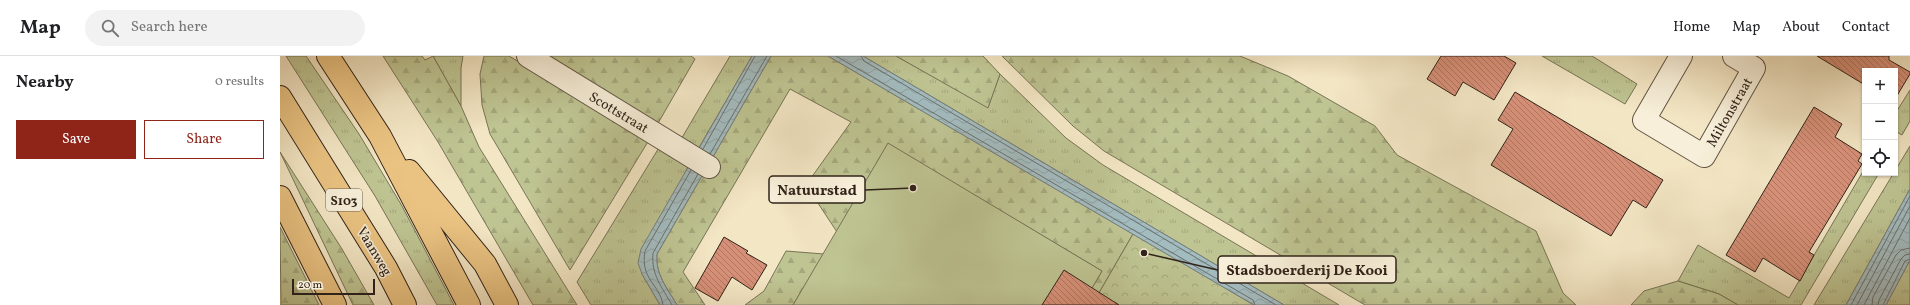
<!DOCTYPE html>
<html lang="en">
<head>
<meta charset="utf-8">
<style>
	:root { --surface:#fff; --page:#f2f2f2; --text:#202124; --muted:#757577; --line:#e0e0e0; --accent:#8f2418 }
	body { margin:0; font-family:Vollkorn,serif; background:var(--page); color:var(--text) }
	.controls { position:absolute; right:12px; top:12px; display:grid; overflow:hidden; border-radius:0px; box-shadow:0 1px 3px #0004 }
	.controls button { width:36px; height:36px; display:grid; place-items:center; padding:0; border:0; border-bottom:1px solid var(--line); background:var(--surface); color:var(--text); font:20px sans-serif }
	.scale { position:absolute; left:12px; bottom:10px; width:83px; box-sizing:border-box; padding-left:4px; border:2px solid #31231a; border-top:0; font-size:11px; line-height:14px; white-space:nowrap; color:#31231a; -webkit-text-stroke:3px #f7efd9; paint-order:stroke }
	.list { margin:0; padding:0; list-style:none }
	h2 { display:flex; justify-content:space-between; align-items:center; height:52px; margin:0; padding:0 16px; font-size:17px }
	h2 small { font-size:13px; font-weight:400; color:var(--muted) }
	.actions { display:flex; gap:8px; padding:12px 16px }
	.actions a { flex:1; padding:9px 0; border:1px solid var(--accent); border-radius:0px; text-align:center; font-size:14px; color:var(--accent) }
	.actions .main { background:var(--accent); color:#fff }
	.icon { flex:none; width:22px; height:22px; fill:none; stroke:currentColor; stroke-width:2; stroke-linecap:round; stroke-linejoin:round }
	.map { position:relative; flex:none; width:1630px; height:249px; overflow:hidden }
	header { display:flex; align-items:center; gap:24px; box-sizing:border-box; height:56px; padding:0 20px; background:var(--surface); border-bottom:1px solid var(--line) }
	header strong { font-size:19px }
	nav { display:flex; gap:22px; margin-inline-start:auto; font-size:14px }
	.search { width:280px; height:36px; background:var(--page); display:flex; align-items:center; gap:10px; box-sizing:border-box; padding:0 14px; border-radius:22px; color:var(--muted); font-size:15px }
	main { display:flex }
	aside { flex:1; background:var(--surface) }
	.map>svg:first-child { display:block }
	.grass { fill:url(#grass-tufts); stroke:#787456 }
	.forest { fill:url(#forest-firs); stroke:#787456 }
	.park { fill:url(#park-crowns); stroke:#787456 }
	.garden { fill:#bec492; stroke:#787456 }
	.water { fill:url(#water-waves); stroke:#757f7e }
	.lines { fill:none; stroke-linecap:round; stroke-linejoin:round }
	.shore { stroke:#6a706d; stroke-width:1 }
	.building { fill:url(#building-back-hatch); stroke:#31231a }
	.minor-casing { stroke:#625444; stroke-width:24 }
	.highway-casing { stroke:#31231a; stroke-width:24 }
	.minor { stroke:#f7efd9; stroke-width:22 }
	.highway { stroke:#eac382; stroke-width:22 }
	.labels { text-anchor:middle; stroke-width:3; stroke-linejoin:round; paint-order:stroke }
	.shield { fill:#f7efd9; stroke:#6c6053; stroke-width:1 }
	.shield-label { font-size:13px; font-weight:bold; fill:#31231a }
	.street-label { font-size:14px; fill:#31231a; stroke:#f7efd9 }
	.leader { fill:none; stroke:#31231a; stroke-width:1.5 }
	.callout-dot { fill:#31231a; stroke:#f7efd9; stroke-width:1.5 }
	.callout { fill:#f7efd9; stroke:#31231a; stroke-width:1.5 }
	.callout-label { font-size:15px; text-anchor:middle; font-weight:bold; fill:#31231a }
</style>
</head>
<body>
<header>
<strong>Map</strong>
<div class="search"><svg class="icon" aria-label="search" viewBox="0 0 24 24"><circle cx="10" cy="10" r="6"/><path d="M15 15l6 6"/></svg>Search here</div>
<nav><a>Home</a><a>Map</a><a>About</a><a>Contact</a></nav>
</header>
<main>
<aside>
<h2>Nearby<small>0 results</small></h2>
<ul class="list">
</ul>
<div class="actions"><a class="main">Save</a><a>Share</a></div>
</aside>
<div class="map">
<svg width="1630" height="249" viewBox="0 0 1630 249">
	<defs>
		<pattern id="grass-tufts" width="24" height="20" patternUnits="userSpaceOnUse"><rect width="24" height="20" fill="#bec492"/><path d="M3 7l-1-3M5 7V3M7 7l1-3M15 17l-1-3M17 17v-4M19 17l1-3" fill="none" stroke="#a4a87d"/></pattern>
		<pattern id="forest-firs" width="22" height="20" patternUnits="userSpaceOnUse"><rect width="22" height="20" fill="#bec492"/><path d="M5 1l3.5 6h-7zM16 11l3.5 6h-7z" fill="#a4a87d"/></pattern>
		<pattern id="park-crowns" width="20" height="18" patternUnits="userSpaceOnUse"><rect width="20" height="18" fill="#bec492"/><path d="M2 6a3 3 0 1 1 6 0M12 15a3 3 0 1 1 6 0" fill="none" stroke="#a4a87d"/></pattern>
		<pattern id="water-waves" width="16" height="10" patternUnits="userSpaceOnUse"><rect width="16" height="10" fill="#a3bcc0"/><path d="M0 5q4-4 8 0t8 0" fill="none" stroke="#8da1a4"/></pattern>
		<pattern id="building-back-hatch" width="6" height="6" patternUnits="userSpaceOnUse"><rect width="6" height="6" fill="#d79078"/><path d="M-1 5l2 2M0 0l6 6M5-1l2 2" fill="none" stroke="#af7562"/></pattern>
	</defs>
	<rect width="100%" height="100%" fill="#f3e6c4"/>
	<filter id="stains"><feTurbulence type="fractalNoise" baseFrequency=".005" numOctaves="4"/><feColorMatrix values="0 0 0 0 .2 0 0 0 0 .09 0 0 0 0 .02 0 0 0 .5 -.17"/></filter>
	<radialGradient id="worn" r=".72"><stop offset=".6" stop-color="#630" stop-opacity="0"/><stop offset="1" stop-color="#630" stop-opacity=".3"/></radialGradient>
	<path class="grass" d="M6,0h20l53,78 43,72 52,99h-17l-62,-109z
		M153,0h30l-2,12v38z
		M450,0h22l-55,95 -17,-10z
		M583,0h33l92,51 12,-33 66,64 37,27 236,140h-55z
		M1262,0h50l45,28 -12,20z
		M1630,34v31l-8,14 -7,-4v-17z
		M380,90l29,18 -47,110 18,31h-69l-14,-23z
		M1630,90v43l-64,116h-32z
		M1585,112v5h14l-78,132h-63l-19,-11 -41,-13 20,-36 91,53z
		M1630,204v45h-24z"/>
	<path class="forest" d="M103,0h39l3,4 8,-4 28,50 18,41 98,158h-44l-95,-163z
		M204,0h25l140,84 -79,130 -80,-136 -8,-29 -2,-31z
		M265,0h146l4,3 -38,66z
		M491,0h57l305,178 -41,71h-10l20,-34 -214,-127 -51,88 -31,-47 45,-63 -61,-33 -107,183 22,33h-28c-10,-17 -22,-31 -20,-51z
		M616,0h87l17,18 -12,34z
		M722,0h238l48,20 87,50 22,29 139,76 27,62 13,12h-211l-261,-154 -31,-25z
		M0,96l62,97 32,56h-21z
		M0,171l39,78h-38z
		M506,195l38,3 -31,51h-48l19,-14z
		M1398,225l41,13 19,11h-107l13,-14z"/>
	<path class="park" d="M853,178l121,71h-162z"/>
	<path class="garden" d="M608,87l214,128 -20,34h-289z"/>
	<path class="water" d="M472,0h19l-114,198c-2,20 10,34 20,51h-17l-18,-31 -4,-11 3,-14z
		M548,0h35l421,249h-30z
		M1630,133v71l-24,45h-40z"/>
	<g class="lines">
		<path class="shore" d="M556,0l417,244 2,5
			M581,0l3,5 412,244
			M423,93l52,-93
			M430,98l57,-98
			M383,249c-3,-21 -23,-25 -18,-54l46,-81
			M392,249c-10,-18 -21,-30 -19,-52l45,-79
			M1571,249l59,-109
			M1577,249l53,-99
			M1584,249l46,-87
			M1592,249l1,-8 23,-42 5,-5 9,-2
			M1598,249l1,-5 22,-41 4,-4 5,-1
			M1603,249l22,-44 5,-2"/>
	</g>
	<path class="building" d="M1161,0h63l12,7 -22,37 -31,-18 -8,14 -28,-17z
		M1537,0h72v4l21,12v2l-15,25v-28h-30v14z
		M1235,36l148,88 -17,28 -13,-8 -22,36 -120,-71 22,-36 -15,-9z
		M1534,51l28,17 -7,13 27,17 -4,7 4,3 -53,88 5,3 -14,26 -37,-23 -8,14 -29,-17z
		M444,181l24,14 -2,2 21,12 -15,25 -20,-13 -14,24 -23,-13z
		M784,214l55,35h-77z"/>
	<g class="lines">
		<g class="minor-casing">
			<path id="minor" d="M248,0l181,111
				M1401,0l-37,64 60,36 50,-88 -20,-12"/>
		</g>
		<g class="highway-casing">
			<path id="highway" d="M48,0l52,80 89,169
				M0,41l106,171 19,37
				M129,115l76,93 22,41
				M0,141l55,108"/>
		</g>
		<use href="#minor" class="minor"/>
		<use href="#highway" class="highway"/>
	</g>
	<g class="labels">
		<rect class="shield" x="46" y="133" width="36" height="22" rx="3"/>
		<g class="shield-label">
			<text x="64" y="149">S103</text>
		</g>
		<g class="street-label">
			<text transform="translate(339 56) rotate(31)" y="5">Scottstraat</text>
			<text transform="translate(1449 56) rotate(-60)" y="5">Miltonstraat</text>
			<text transform="translate(95 195) rotate(59)" y="5">Vaanweg</text>
		</g>
	</g>
	<path class="leader" d="M633 132L585 134M864 197L938 214"/>
	<g class="callout-dot">
		<circle cx="633" cy="132" r="4"/>
		<circle cx="864" cy="197" r="4"/>
	</g>
	<g class="callout">
		<rect x="489" y="120" width="96" height="27" rx="4"/>
		<rect x="938" y="200" width="178" height="27" rx="4"/>
	</g>
	<g class="callout-label">
		<text x="537" y="139">Natuurstad</text>
		<text x="1027" y="219">Stadsboerderij De Kooi</text>
	</g>
	<rect width="100%" height="100%" filter="url(#stains)"/>
	<rect width="100%" height="100%" fill="url(#worn)"/>
</svg>
<div class="controls">
<button>+</button>
<button>−</button>
<button><svg class="icon" aria-label="locate" viewBox="0 0 24 24"><circle cx="12" cy="12" r="6"/><path d="M12 2v4M12 18v4M2 12h4M18 12h4"/></svg></button>
</div>
<div class="scale">20 m</div>
</div>
</main>
</body>
</html>
